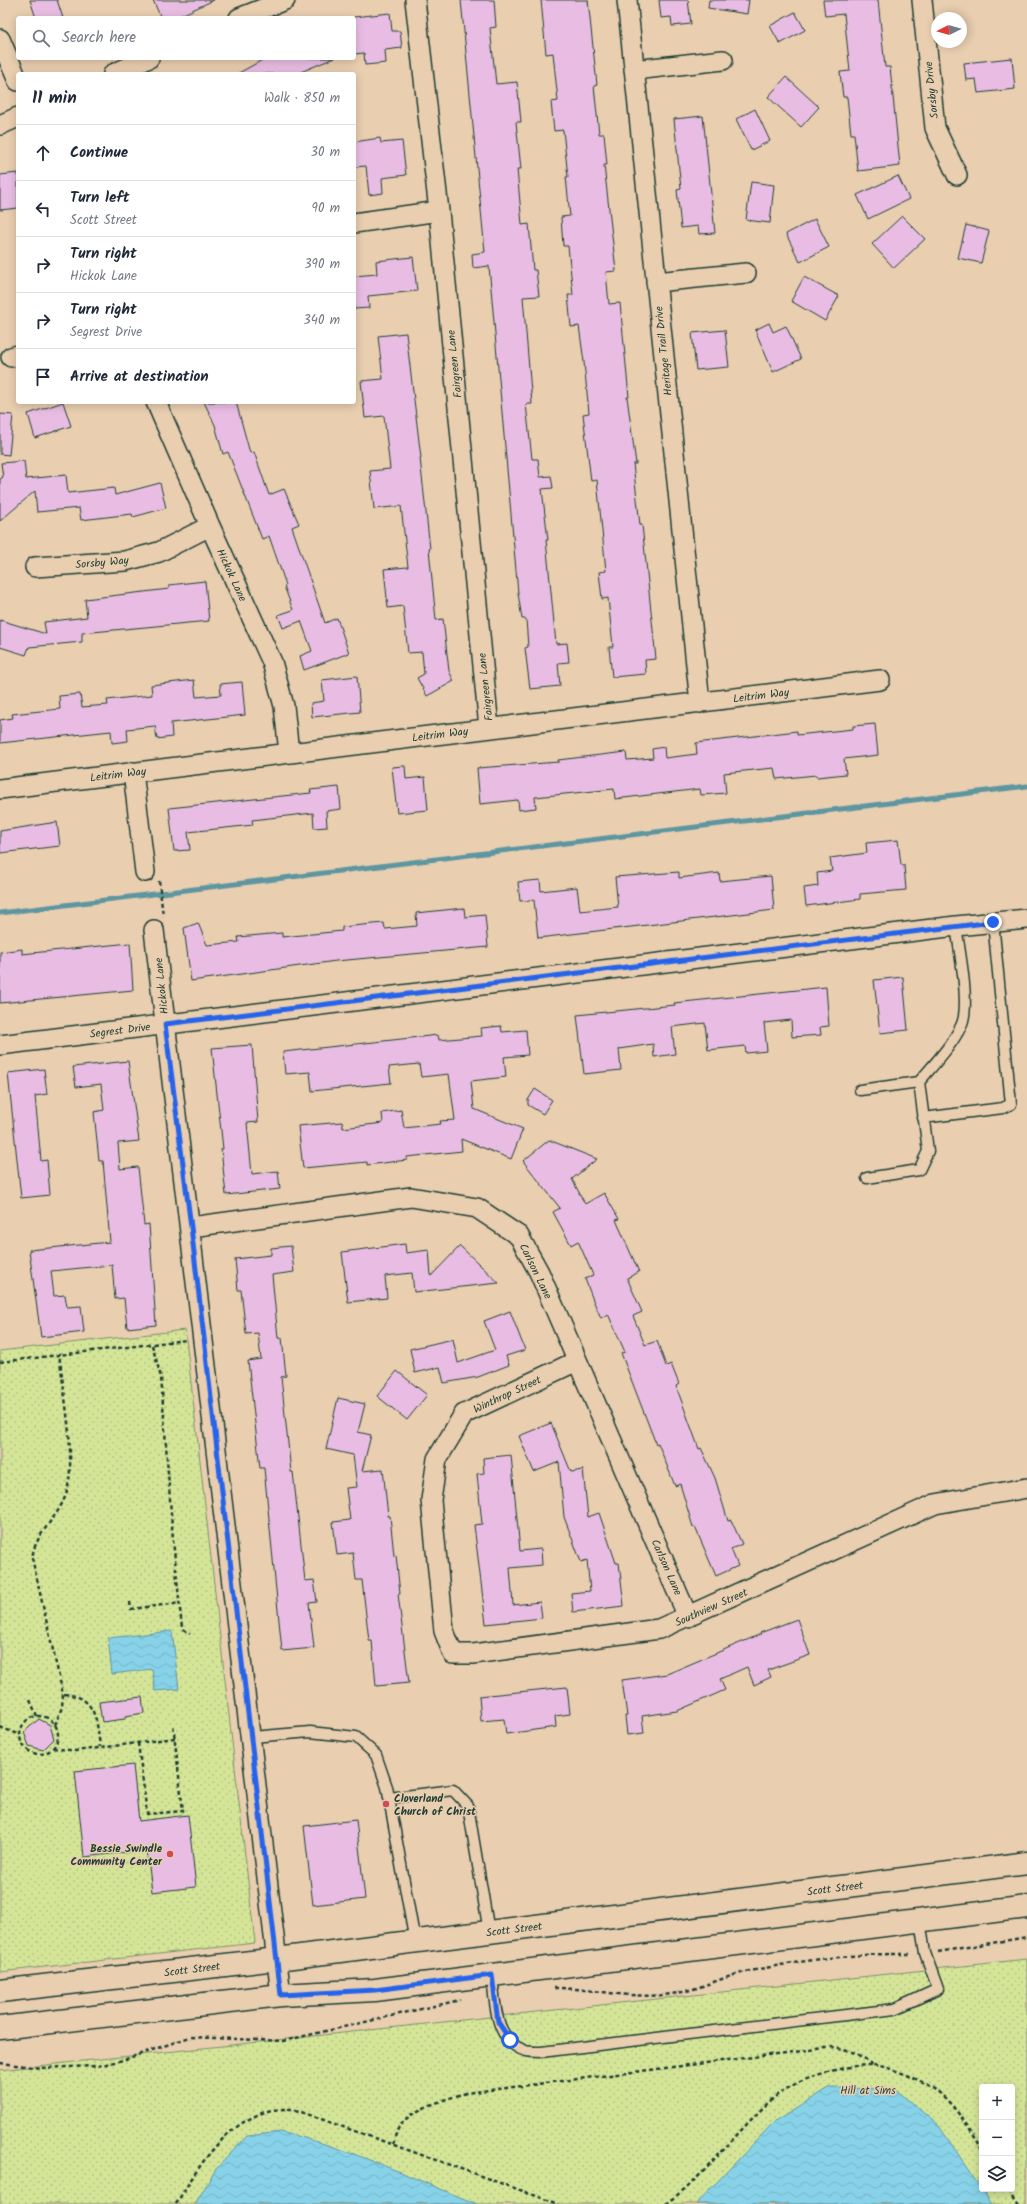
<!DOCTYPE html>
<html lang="en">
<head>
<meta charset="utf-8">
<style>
	:root { --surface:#fff; --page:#f2f2f3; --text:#1f2937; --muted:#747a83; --line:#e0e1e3 }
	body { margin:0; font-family:Kalam,sans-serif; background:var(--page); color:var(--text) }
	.controls { position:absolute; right:12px; bottom:12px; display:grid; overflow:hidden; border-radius:4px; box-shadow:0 2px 10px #0003 }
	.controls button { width:36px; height:36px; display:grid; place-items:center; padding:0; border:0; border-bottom:1px solid var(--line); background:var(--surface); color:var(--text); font:20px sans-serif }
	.compass { position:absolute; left:931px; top:12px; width:36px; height:36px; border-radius:50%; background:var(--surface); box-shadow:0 2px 10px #0003; rotate:264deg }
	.stop { position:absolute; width:12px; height:12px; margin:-9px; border:3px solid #2563eb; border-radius:50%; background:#fff }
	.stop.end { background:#2563eb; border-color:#fff; box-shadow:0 1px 4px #0008 }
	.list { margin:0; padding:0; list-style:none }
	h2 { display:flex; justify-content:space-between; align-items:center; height:52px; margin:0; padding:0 16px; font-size:17px }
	h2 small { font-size:13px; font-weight:400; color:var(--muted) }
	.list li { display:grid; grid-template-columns:26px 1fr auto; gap:12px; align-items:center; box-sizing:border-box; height:56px; padding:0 16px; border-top:1px solid var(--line) }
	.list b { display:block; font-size:15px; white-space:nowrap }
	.list p { margin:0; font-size:13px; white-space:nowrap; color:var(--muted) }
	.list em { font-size:13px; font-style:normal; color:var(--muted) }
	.icon { flex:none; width:22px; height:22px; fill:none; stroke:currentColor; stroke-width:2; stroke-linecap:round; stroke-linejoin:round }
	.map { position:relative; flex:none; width:1027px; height:2204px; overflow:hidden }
	.search { position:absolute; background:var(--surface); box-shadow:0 2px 10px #0003; left:16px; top:16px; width:340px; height:44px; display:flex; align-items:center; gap:10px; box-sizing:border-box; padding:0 14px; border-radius:4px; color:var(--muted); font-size:15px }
	.panel { position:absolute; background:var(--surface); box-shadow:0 2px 10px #0003; left:16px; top:72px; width:340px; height:332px; border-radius:4px }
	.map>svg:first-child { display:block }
	.park { fill:url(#park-dots); stroke:#7a9166; fill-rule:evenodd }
	.water { fill:url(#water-waves); stroke:#5d96a0 }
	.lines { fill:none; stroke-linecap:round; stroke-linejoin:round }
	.stream { stroke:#5d96a0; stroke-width:5 }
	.building { fill:#e9bde3; stroke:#1f3d34 }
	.lane-casing { stroke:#1f3d34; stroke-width:13 }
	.street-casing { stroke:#1f3d34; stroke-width:22 }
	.secondary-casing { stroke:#1f3d34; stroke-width:25 }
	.path { stroke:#1f3d34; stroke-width:2.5; stroke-dasharray:4 3; stroke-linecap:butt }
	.lane { stroke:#e9ceb0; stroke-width:10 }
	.street { stroke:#e9ceb0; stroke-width:19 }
	.secondary { stroke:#e9ceb0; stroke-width:22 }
	.route { stroke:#2563eb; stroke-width:5 }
	.poi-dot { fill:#d1495b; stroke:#e9ceb0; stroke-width:1.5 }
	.labels { text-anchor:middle; stroke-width:3; stroke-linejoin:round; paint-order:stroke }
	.street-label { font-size:11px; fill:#1f3d34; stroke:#e9ceb0 }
	.poi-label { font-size:11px; font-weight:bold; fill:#1f3d34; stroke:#e9ceb0; text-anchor:start }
	.park-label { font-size:11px; fill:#284539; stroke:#e9ceb0 }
</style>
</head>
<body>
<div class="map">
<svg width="1027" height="2204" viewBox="0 0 1027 2204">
	<defs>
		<pattern id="park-dots" width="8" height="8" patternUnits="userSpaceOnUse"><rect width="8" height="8" fill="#d5e598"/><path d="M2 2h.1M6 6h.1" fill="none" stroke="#b6c584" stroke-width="1.8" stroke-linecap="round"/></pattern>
		<pattern id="water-waves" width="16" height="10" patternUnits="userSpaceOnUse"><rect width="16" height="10" fill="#87d2e8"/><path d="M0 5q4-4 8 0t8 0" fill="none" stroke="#74b5c8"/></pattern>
	</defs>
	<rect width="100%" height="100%" fill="#e9ceb0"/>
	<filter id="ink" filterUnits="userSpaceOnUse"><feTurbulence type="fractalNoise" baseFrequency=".025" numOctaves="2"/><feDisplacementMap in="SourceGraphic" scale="8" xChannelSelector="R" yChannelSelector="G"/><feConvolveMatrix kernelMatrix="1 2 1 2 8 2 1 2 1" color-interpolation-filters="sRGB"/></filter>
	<g filter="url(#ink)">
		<path class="park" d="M185,1330l70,613 -255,29v-621z
			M1027,1959v245h-1027v-134zM982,2087h30v102h-30z"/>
		<path class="water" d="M172,1631l7,58 -24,2 -3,-22 -40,5 -4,-36z
			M829,2088l66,1 44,37 53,78h-296l77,-81z
			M280,2132c68,15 132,46 197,72h-282l21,-35 31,-33z"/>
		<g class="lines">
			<path class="stream" d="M0,913l1027,-127"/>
		</g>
		<path class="building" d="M30,0h27l6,18h-27z
			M153,0h61l-39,18h-14z
			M461,0h33l2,27 -6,1 6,56 21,-2 4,40h-5l5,47h-4l5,56 7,-1 4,46h3l3,26 -16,1 9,107h-6l6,55h6l2,18 11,-1 2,12 -11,1 6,51h-2l10,104 11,-1 2,19 -11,1 2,23 -30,3 -5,-41 3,-1 -2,-28h-4l-4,-26 -29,-327 -16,2 -1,-14 13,-2z
			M541,0h47l9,85 -3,1 5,48h5l3,31h-3l12,106 -10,1 3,32 11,-1 9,94h-2l9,67h-3l7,61h2l14,134 -11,1 1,14 -34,3 -3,-30h4l-5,-49 -6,1 -3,-27 7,-1 -9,-91 -6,1 -8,-67 6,-1 -5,-51 -5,-36 -8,1 -3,-32h5l-5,-49h-5l-2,-29 9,-1 -4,-39h2l-5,-47 -9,1 -3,-29 7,-1 -5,-48 -7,1z
			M659,0h29l3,24 -19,2 -1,-9 -10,1z
			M709,0h40l-2,14 -39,-6z
			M823,0h55l7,67h5l10,99 -42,5 -4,-37h-3l-4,-37h-4l-3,-25 10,-1 -6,-57 -19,2z
			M795,12l10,18 -25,14 -10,-18z
			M390,13l2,18h8l2,17 -17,2 1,13 -21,2 -1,-12 -10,1v-37z
			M266,58h68l-38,16h-59z
			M1012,58l3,31 -37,4 -2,-14 -10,1 -2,-17z
			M786,77l33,30 -18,20 -33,-30z
			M755,109l15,32 -19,9 -15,-31z
			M703,116l12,117 -16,1 -1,-8 -17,2 -4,-38 4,-1 -7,-70z
			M380,138l1,5 21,-2 4,34 -24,3 1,15 -14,2 -3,-29 -12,1v-25z
			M18,173v35l-18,2v-35z
			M898,176l11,23 -41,20 -11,-24z
			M751,182l23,3 -4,38 -24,-3z
			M902,216l23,23 -31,29 -22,-24z
			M815,219l14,28 -29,15 -14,-28z
			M966,225l23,6 -8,32 -23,-5z
			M413,257l4,34 -49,5 1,12 -15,1v-33l23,-2 -1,-13z
			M804,277l35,19 -14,25 -34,-20z
			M769,323l4,9 13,-6 15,33 -28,13 -18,-42z
			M725,330l4,37 -33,3 -4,-37z
			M406,333l15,125h-1l10,91h-1l7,71 7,-1 6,52 5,10 -27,15 -10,-18 7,-4 -2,-22 -14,1 -5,-47 -15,2 -4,-39 24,-2 -7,-61 -27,3 -4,-38 20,-2 -6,-53 -19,2 -4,-37 22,-2 -5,-43z
			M63,402l8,24 -36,12 -7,-24z
			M204,402h32l14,51 4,-1 15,43 15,-6 15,35 -7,3 33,96 12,-5 12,35 -45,17 -4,-14 12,-5 -11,-30 -18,7 -5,-13 15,-5 -9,-24 2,-1 -17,-49 -7,3 -34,-87 -5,2 -8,-29z
			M0,414l13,1 -4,40 -9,-1z
			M24,461l2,18 40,-4 2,18 46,-5 1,7 45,-12 6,25 -33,9 -1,-3 -51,6 -2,-12 -42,4 -2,-21 -35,30v-42l3,-2 -2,-14z
			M205,581l4,40 -127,12v9l-53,5 -3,8 -26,-8v-27l46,14 -2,-12 43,-5 -2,-18 84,-10v-4z
			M357,676l3,36 -48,5 -1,-14 13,-2 -2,-21z
			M194,680l2,17 25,-2 -1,-11 22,-2 3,33 -74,8 1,14 -15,2 -2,-13 -28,3 1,12 -16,2 -1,-12 -111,12v-23l13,-2 -1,-4 48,-5 -1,-13 21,-2 2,13 26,-2 -1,-5 45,-5 -1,-10z
			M875,724l3,31 -34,4 2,15 -29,3 -1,-2 -40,4 -2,-11 -50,5 2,20 -25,2 -1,-6 -85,10 -1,-10 -79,8 1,11 -17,2 -1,-10 -38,4 -3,-36 82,-6 -1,-2 68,-8 1,8 26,-2 -1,-9 12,-2 1,11 32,-4 -1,-11 101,-12v4l56,-6v-3z
			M405,766l1,13 19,-2 3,33 -31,3 -5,-46z
			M339,787l2,22 -15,2 1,16 -13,1 -1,-15 -61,7 1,5 -65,7 2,18 -16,1 -5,-43 142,-15 -1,-3z
			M57,822l3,24 -60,7v-22z
			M898,840l3,25h3l2,25 -46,4v5l-54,7 -2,-18 14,-2 -1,-13 15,-2 -2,-13 37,-5 -1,-10z
			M679,872v6l40,-5 1,8 51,-5 3,34 -236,28 -4,-38 -14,1 -2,-19 22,-2 1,11 36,-4 3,24 38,-4 -3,-30z
			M464,908l1,9 20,-2 3,32 -152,14 -145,20 -7,-53 14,-5 9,22 32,-3 -1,-5 44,-4v4l60,-6v-4l42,-4 1,6 32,-3 -1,-13z
			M130,943l3,47 -133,13v-51l22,-3v5z
			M903,977l5,53 -28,3 -6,-53z
			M826,987l3,39 -9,1 1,8 -29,2 -1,-17 -27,3 3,28 -21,2 -1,-7 -37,4 -3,-27 -33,4 3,27 -21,3 -1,-13 -34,5 2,21 -37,4 -7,-59 98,-10 -1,-2z
			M501,1026l1,6 24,-2 2,25 -24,2 2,20 -35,4 3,28 49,20 -12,30 -50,-20 1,12 -55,6v3l-40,5v-3l-64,6 -5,-42 44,-4 1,6 40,-5 -1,-10 19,-3 3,18 37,-4 -1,-3 15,-1 -6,-46 -28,3 -2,-13 -30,3 2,16 -79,8 -2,-19 -25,2 -2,-22 155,-17 1,5 43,-4 -1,-8z
			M252,1045l6,77 -11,1 5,51 26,-3 2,18 -54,6 -5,-46h2l-11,-101z
			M128,1061l11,80 -21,2 2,26 18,-2 6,58 5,-1 7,101 -29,3 -3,-30 -9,1 -3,-34 -61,6 3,25 11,-1 2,12 14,-1 3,26 -43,5 -12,-87 81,-8 -7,-81h-4l-5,-49 10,-2 -3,-26 -25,3 -3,-20z
			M44,1069l3,25 -12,2 6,65 6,-1 3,35 -29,3 -13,-125z
			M535,1089l17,11 -9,14 -15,-9v-5z
			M549,1140l48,19 -25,20 13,25 19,-11 15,26 -3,1 23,52 -12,6 15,34 -9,4 12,29 12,-4 9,25 5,-2 8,20 -3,2 23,63 2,-1 14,30 13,43 3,-1 11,24 -11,5 7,17 -22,10 -21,-49h-2l-13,-43 -5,2 -17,-43 -2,1 -35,-91 4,-1 -17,-38 -7,4 -8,-18 -8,-21 8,-4 -15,-34 -7,4 -18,-33 7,-4 -37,-47z
			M405,1244l1,9 23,-3 2,26 29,-30 39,37 -85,9 -2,-19 -27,3 2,22 -39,4 -6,-50z
			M291,1246l3,26 -22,3 6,63h4l4,38 -5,1 10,95h2l12,109 9,-1 3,22 -8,1 5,45 -32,3 -18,-183h-4l-12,-107 13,-2 -3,-26 -12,1 -5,-44h-3l-3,-31 36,-4v-7z
			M510,1311l15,39 -19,6 3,9 -31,12 -34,6 -4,-16 -25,6 -5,-24 43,-10 5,24 37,-13 -11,-29z
			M397,1371l30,24 -20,25 -30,-24z
			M338,1398l27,6 -7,28 13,3 -9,36 21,-2 5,47h2l4,40 2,-1 4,39h-2l11,89 -33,3 -4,-45h-3l-7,-61h-6l-3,-27 -16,2 -4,-33 17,-2 -4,-32 11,-1 -4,-32 -27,-6z
			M551,1423l20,49 12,-2 5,47 11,-4 17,50h3l5,43 -51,6 -2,-19 19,-2 -3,-31 -6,2 -17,-45 -5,-55 -25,10 -15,-36z
			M511,1455l9,96 21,-2 1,16 -32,3 3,37 27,-3 2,16 -56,6 -12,-99 8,-1 -5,-50 7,-1 -1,-15z
			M797,1619l13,36 -42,15 3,7 -17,8 -7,-18 -27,12 5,11 -48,21 -35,5 2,17 -17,2 -2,-19h2l-5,-36 45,-6 94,-40 -1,-1z
			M567,1687l3,27 -15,2 1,11 -50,7 -2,-15 -23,2 -2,-25z
			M142,1697l2,16 -19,3v3l-23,3 -3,-20z
			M39,1719l11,6 4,14 -11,11 -14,-4 -5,-14z
			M133,1765l6,56 49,-6 8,72 -44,5 -5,-42 -63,7 -9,-86z
			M356,1820l9,79 -52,6 -9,-79z"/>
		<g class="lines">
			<g class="lane-casing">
				<path id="lane" d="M860,1090l59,-8
					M923,1118l80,-10 8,-4 -18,-182
					M867,1178l52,-8 9,-19 -9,-69c15,-18 32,-35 42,-56 10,-19 -2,-77 -5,-100
					M252,1737l58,-5 46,5 20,18 11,32 28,155
					M389,1798l64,-8 15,16 21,126
					M492,1975c3,26 2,67 34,76 4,1 11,1 15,1l354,-43 43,-20 -13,-36 -5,-32"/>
			</g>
			<g class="street-casing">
				<path id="street" d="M415,0l24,211 50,517
					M627,0l73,703
					M922,0l13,128 22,47
					M239,18l46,-18
					M0,39l18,42
					M634,70l89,-10
					M113,74l36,-16
					M0,125l18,-8
					M354,223l85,-12
					M656,282l90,-9
					M11,357l7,-2
					M156,402l54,124 62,136 12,44 5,47
					M35,567l90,-6 34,-9 51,-26
					M133,772l12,100
					M0,789l880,-109
					M154,930l127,1065
					M0,1045l956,-119 71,-7
					M191,1227l220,-30 66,11 42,28 20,36 149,345
					M577,1361l-113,53 -27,45 -6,41 13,131 9,23h20l186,-25 276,-125 92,-16"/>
			</g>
			<g class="secondary-casing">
				<path id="secondary" d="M0,1991l277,-32 750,-96
					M0,2028l281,-33 94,-5 652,-83"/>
			</g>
			<path class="path" d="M159,881l4,35
				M152,1345l9,32 12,163 9,88 8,6
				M0,1362l186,-22
				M130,1602l1,7 49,-6
				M64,1694c32,2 33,27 36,53
				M30,1700l7,16
				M20 1735a19 19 0 1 1 38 0a19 19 0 1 1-38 0Z
				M55,1725l7,-18 1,-13 -31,-136c4,-27 26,-39 34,-64 11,-33 -3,-105 -7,-141
				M0,1727l20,8
				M138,1743l9,71 36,-3 -10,-87
				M53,1748l23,3 99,-13
				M938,1952l89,-15
				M554,1988c39,0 78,12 117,6 26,-3 50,-17 75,-22 54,-12 111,-19 166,-18
				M0,2063l41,5 57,-2 25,-6 67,-23 93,4 177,-41
				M393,2144c2,-4 2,-10 5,-15 9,-19 48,-30 68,-36l367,-46c16,2 28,8 40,18
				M1009,2189l10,15
				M176,2204c23,-38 47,-79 92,-93 7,-2 17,-2 25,-2l266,95
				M665,2204c43,-29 72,-75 111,-108 21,-17 69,-32 97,-31 16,1 51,16 64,26 19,15 32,38 45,57"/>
			<use href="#lane" class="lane"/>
			<use href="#street" class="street"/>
			<use href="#secondary" class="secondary"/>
		</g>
	</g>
	<g class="lines" filter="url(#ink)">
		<path class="route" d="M510,2040l-12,-18 -6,-47 -117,15 -94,5 -90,-768 -26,-203 828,-102"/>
	</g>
	<g class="poi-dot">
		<circle cx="386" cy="1804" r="4"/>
		<circle cx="170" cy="1854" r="4"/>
	</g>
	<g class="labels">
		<g class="street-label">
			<text transform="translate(931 90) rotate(-96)" y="4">Sorsby Drive</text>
			<text transform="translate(663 351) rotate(-96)" y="4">Heritage Trail Drive</text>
			<text transform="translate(454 364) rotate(-96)" y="4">Fairgreen Lane</text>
			<text transform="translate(102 562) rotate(-5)" y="4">Sorsby Way</text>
			<text transform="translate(232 575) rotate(65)" y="4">Hickok Lane</text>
			<text transform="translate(485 687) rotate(-96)" y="4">Fairgreen Lane</text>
			<text transform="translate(761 695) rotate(-7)" y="4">Leitrim Way</text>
			<text transform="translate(440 734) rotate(-7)" y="4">Leitrim Way</text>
			<text transform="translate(118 774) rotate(-7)" y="4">Leitrim Way</text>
			<text transform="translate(161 986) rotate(-96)" y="4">Hickok Lane</text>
			<text transform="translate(120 1030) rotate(-7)" y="4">Segrest Drive</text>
			<text transform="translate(536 1271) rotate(64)" y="4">Carlson Lane</text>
			<text transform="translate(507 1394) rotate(-25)" y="4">Winthrop Street</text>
			<text transform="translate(667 1567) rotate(66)" y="4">Carlson Lane</text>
			<text transform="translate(711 1607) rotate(-24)" y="4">Southview Street</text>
			<text transform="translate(835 1888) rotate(-7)" y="4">Scott Street</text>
			<text transform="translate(514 1929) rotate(-7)" y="4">Scott Street</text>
			<text transform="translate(192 1969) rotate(-7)" y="4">Scott Street</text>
		</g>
		<g class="poi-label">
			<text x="394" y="1802">Cloverland<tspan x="394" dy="13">Church of Christ</tspan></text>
			<text x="162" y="1852" text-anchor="end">Bessie Swindle<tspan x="162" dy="13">Community Center</tspan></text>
		</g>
		<g class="park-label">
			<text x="868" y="2094">Hill at Sims</text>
		</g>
	</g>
</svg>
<div class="controls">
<button>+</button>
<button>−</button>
<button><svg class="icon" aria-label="layers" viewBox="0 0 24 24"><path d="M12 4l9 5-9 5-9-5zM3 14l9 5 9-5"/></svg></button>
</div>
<svg class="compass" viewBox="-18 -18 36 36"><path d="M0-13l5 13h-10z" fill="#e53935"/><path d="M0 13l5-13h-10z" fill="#747a83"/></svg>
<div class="stop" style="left:510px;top:2040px"></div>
<div class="stop end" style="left:993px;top:922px"></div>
<div class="search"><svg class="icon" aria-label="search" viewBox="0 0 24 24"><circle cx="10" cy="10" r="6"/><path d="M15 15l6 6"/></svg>Search here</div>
<section class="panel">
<h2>11 min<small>Walk · 850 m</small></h2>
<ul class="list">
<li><svg class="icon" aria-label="ahead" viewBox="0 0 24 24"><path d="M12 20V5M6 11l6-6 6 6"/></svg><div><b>Continue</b></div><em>30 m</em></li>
<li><svg class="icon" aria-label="left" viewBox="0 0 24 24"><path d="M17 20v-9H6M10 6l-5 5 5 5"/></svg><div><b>Turn left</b><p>Scott Street</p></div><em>90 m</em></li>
<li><svg class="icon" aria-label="right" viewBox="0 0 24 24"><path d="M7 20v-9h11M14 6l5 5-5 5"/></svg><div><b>Turn right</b><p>Hickok Lane</p></div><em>390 m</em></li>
<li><svg class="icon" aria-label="right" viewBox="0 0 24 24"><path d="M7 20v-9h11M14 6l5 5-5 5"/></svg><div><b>Turn right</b><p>Segrest Drive</p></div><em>340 m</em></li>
<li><svg class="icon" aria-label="arrive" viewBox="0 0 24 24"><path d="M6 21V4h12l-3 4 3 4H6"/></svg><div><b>Arrive at destination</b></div></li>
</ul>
</section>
</div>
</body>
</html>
